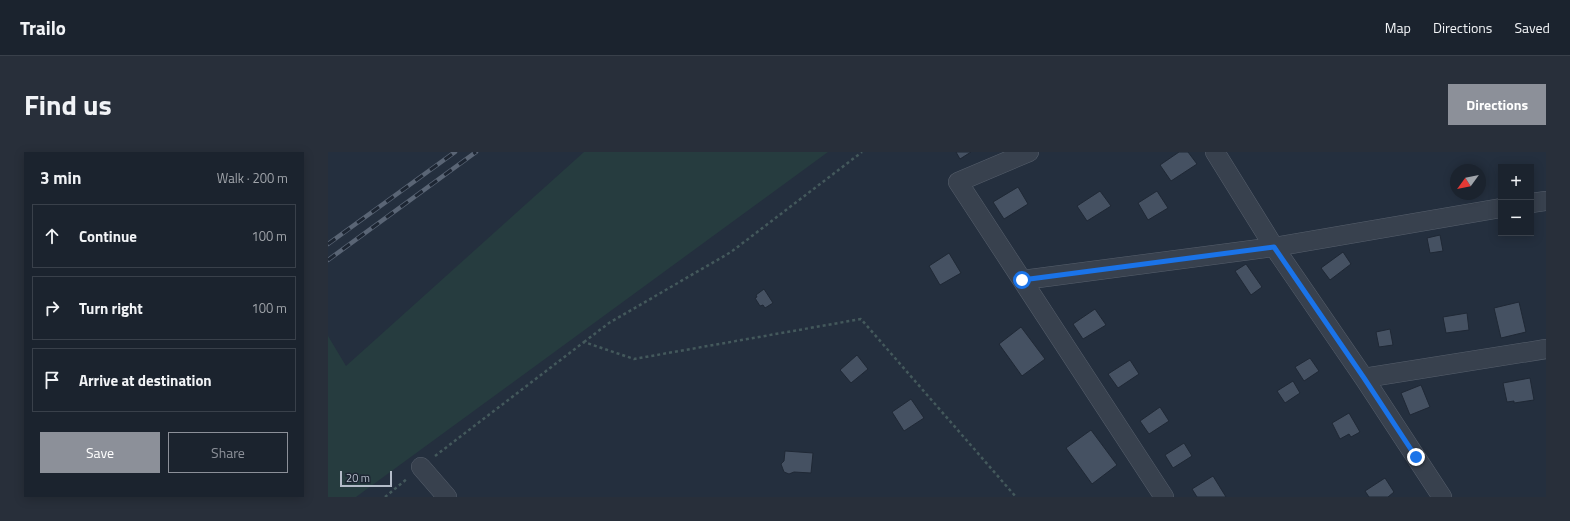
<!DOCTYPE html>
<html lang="en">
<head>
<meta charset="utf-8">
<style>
	:root { --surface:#1b232e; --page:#282f3a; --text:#f1f3f6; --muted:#a0a4aa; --line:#39404a; --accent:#8c9099 }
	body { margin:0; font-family:"Titillium Web",sans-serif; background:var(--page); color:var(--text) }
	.controls { position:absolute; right:12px; top:12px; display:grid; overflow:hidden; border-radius:0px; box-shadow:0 2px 10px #0003 }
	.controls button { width:36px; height:36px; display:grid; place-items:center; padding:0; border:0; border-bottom:1px solid var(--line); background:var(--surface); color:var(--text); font:20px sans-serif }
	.compass { position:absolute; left:1122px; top:12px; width:36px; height:36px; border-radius:50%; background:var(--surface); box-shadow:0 2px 10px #0003; rotate:237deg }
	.scale { position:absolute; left:12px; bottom:10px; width:52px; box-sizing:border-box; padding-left:4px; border:2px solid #b4bcc9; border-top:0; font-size:11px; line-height:14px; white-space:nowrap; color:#b4bcc9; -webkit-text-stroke:3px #1d2633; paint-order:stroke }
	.stop { position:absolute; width:12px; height:12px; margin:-9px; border:3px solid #1a73e8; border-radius:50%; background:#fff }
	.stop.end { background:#1a73e8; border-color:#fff; box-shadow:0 1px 4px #0008 }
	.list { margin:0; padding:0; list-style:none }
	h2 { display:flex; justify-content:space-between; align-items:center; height:52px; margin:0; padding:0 16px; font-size:17px }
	h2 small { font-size:13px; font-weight:400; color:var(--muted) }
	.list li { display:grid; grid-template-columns:26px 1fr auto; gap:12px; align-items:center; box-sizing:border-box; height:64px; margin:0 8px 8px; padding:0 8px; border:1px solid var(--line); border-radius:0px }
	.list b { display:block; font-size:15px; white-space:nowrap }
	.list em { font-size:13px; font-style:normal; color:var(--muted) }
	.actions { display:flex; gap:8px; padding:12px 16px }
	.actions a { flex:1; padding:9px 0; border:1px solid var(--accent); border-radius:0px; text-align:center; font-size:14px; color:var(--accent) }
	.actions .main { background:var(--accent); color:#fff }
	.icon { flex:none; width:22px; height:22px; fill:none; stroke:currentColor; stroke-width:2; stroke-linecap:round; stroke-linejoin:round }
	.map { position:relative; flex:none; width:1218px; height:345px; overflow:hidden; border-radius:0px }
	header { display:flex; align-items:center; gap:24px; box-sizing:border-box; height:56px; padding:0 20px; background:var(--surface); border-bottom:1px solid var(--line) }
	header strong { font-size:19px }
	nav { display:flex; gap:22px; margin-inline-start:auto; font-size:14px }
	.intro { display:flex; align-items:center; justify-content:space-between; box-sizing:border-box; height:96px; padding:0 24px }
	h1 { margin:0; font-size:28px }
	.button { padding:10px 18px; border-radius:0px; background:var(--accent); color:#fff; font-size:14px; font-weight:700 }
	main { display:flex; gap:24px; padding:0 24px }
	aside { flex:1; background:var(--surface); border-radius:0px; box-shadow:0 2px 10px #0003 }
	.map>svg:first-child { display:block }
	.green { fill:#263c3f }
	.building { fill:#455162; stroke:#1f2835 }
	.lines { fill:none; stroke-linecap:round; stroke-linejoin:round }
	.minor-casing { stroke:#565f6c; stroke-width:20 }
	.path { stroke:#44595c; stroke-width:2.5; stroke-dasharray:3 3; stroke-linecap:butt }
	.minor { stroke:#38414e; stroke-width:19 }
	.rail-casing { stroke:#5a6575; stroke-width:4.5 }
	.rail { stroke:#1d2633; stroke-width:3; stroke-dasharray:9; stroke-linecap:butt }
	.route { stroke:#1a73e8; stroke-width:5 }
</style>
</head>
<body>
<header>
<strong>Trailo</strong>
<nav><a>Map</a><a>Directions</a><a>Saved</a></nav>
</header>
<div class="intro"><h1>Find us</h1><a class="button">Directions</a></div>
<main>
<aside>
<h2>3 min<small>Walk · 200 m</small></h2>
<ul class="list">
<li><svg class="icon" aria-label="ahead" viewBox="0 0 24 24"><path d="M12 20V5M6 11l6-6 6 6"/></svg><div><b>Continue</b></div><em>100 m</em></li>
<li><svg class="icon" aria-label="right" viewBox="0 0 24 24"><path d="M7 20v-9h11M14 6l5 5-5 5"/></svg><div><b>Turn right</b></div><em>100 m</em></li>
<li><svg class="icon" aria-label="arrive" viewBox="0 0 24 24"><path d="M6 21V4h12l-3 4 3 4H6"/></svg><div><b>Arrive at destination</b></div></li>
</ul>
<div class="actions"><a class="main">Save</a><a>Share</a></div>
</aside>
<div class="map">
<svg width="1218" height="345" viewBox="0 0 1218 345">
	<rect width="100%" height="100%" fill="#242f3e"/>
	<path class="green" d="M256,0h244l-472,345h-28v-161l18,30z"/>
	<path class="building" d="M628,0h15l-11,7z
		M851,0h9l9,12 -26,17 -11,-16z
		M690,35l10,17 -24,15 -11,-17z
		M772,39l11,15 -24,15 -10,-15z
		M829,39l11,17 -20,12 -10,-17z
		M1112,83l3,16 -13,2 -3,-15z
		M1015,100l8,12 -21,16 -9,-12z
		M621,101l12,20 -21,12 -11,-19z
		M918,112l16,23 -11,8 -16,-24z
		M436,137l9,14 -8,5 -2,-3 -3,1 -5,-8 2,-1 -1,-2z
		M1191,150l7,30 -25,6 -7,-30z
		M767,157l11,16 -23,14 -10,-15z
		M1139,161l2,17 -23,3 -3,-16z
		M693,175l24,32 -23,17 -23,-32z
		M1062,177l3,16 -14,2 -3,-15z
		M529,203l11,14 -17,14 -11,-13z
		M982,206l9,13 -15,10 -9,-14z
		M802,208l9,14 -21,14 -10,-14z
		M1202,226l4,22 -20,3v-2l-7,1 -4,-19z
		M965,229l7,12 -15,10 -8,-12z
		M1093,233l9,22 -20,8 -9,-22z
		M583,247l13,19 -20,13 -12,-19z
		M832,255l9,14 -20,13 -9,-13z
		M1021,261l11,19 -9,5 -2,-3 -9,5 -8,-16z
		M763,278l26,35 -25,19 -26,-36z
		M856,291l8,13 -19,12 -8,-13z
		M457,299l28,2 -2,20 -17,-1 -5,2 -5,-2 -3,-8 3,-3z
		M885,324l13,21h-29l-5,-8z
		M1057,326l9,14 -6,5h-19l-4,-6z"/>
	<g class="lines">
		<g class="minor-casing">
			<path id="minor" d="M701,0l-71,30 206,315
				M887,0l59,95 90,131
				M1203,51l15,-2
				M695,128l251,-33 227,-39
				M93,315l26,30
				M1114,345l-78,-119 182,-29"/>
		</g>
		<path class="path" d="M256,190l25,-19 122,-71 131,-100
			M107,304l149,-114 50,17 227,-40 155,178
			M57,345l23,-19"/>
		<use href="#minor" class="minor"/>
		<g class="rail-casing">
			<path id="rail" d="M0,92l127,-92
				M0,108l148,-108"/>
		</g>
		<use href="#rail" class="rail"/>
	</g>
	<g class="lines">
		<path class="route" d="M694,128l252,-33 90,131 52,79"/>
	</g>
</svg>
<div class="controls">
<button>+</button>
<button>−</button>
</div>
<svg class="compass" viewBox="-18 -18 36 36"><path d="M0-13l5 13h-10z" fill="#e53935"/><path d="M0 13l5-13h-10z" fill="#a0a4aa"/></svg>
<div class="scale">20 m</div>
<div class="stop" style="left:694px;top:128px"></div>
<div class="stop end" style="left:1088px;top:305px"></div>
</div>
</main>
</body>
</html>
